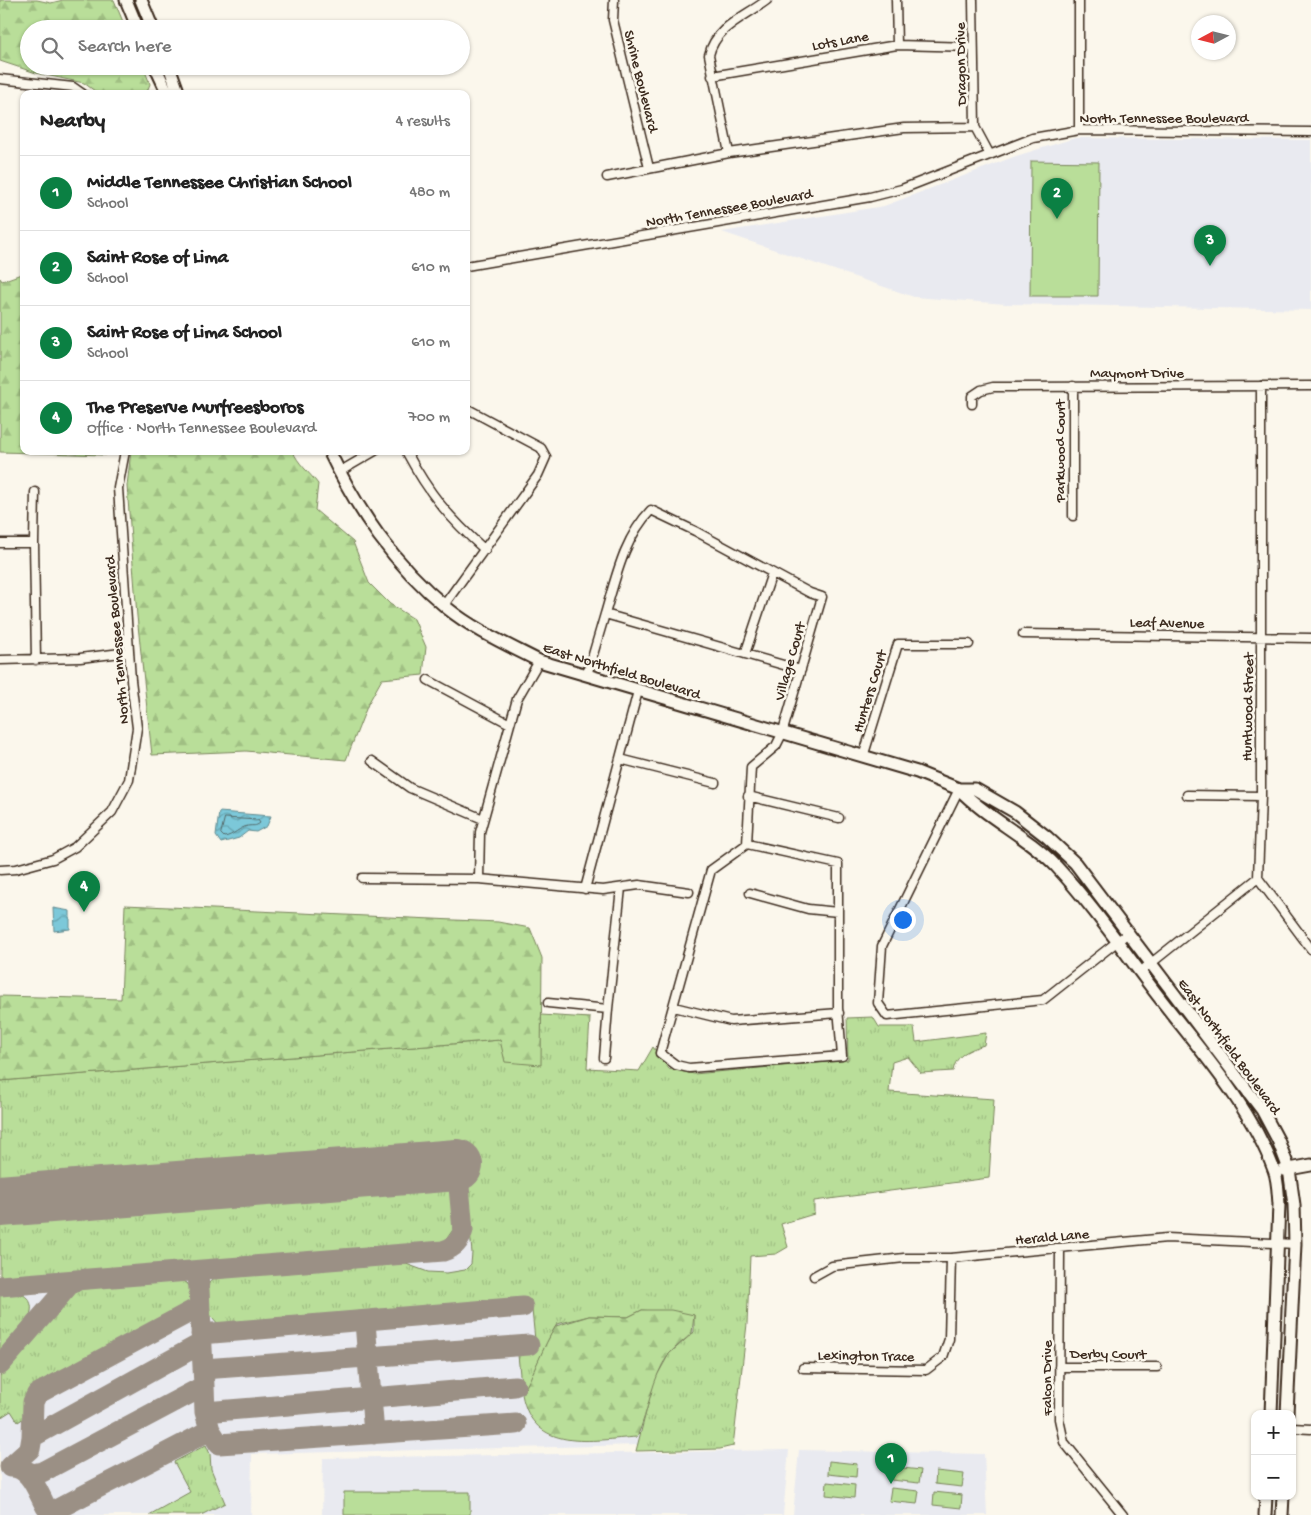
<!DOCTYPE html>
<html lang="en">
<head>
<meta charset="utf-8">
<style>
	:root { --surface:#fff; --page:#f6f6f6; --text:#222; --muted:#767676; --line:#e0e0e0; --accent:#0b8043 }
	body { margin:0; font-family:"Gochi Hand",sans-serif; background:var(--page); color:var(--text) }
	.controls { position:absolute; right:15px; bottom:15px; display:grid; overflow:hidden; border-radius:10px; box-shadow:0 1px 4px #0004 }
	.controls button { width:45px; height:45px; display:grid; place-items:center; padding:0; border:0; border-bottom:1px solid var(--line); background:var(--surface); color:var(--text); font:25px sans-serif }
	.compass { position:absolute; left:1191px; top:15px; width:45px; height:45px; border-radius:50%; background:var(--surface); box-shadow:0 1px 4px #0004; rotate:263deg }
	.you { position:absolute; left:902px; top:919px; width:18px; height:18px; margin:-12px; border:4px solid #fff; border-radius:50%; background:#1a73e8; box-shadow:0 0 0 8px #1a73e833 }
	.badge { display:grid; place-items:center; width:32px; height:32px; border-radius:50%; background:var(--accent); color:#fff; font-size:16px; font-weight:700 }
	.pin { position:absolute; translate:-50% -41px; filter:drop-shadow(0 1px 2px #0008) }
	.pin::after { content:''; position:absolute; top:26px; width:18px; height:15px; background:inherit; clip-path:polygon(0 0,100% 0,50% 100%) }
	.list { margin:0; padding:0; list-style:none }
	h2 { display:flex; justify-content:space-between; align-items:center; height:65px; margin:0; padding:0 20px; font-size:21px }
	h2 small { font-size:16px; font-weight:400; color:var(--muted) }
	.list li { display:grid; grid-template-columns:32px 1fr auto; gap:15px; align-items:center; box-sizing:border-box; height:75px; padding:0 20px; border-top:1px solid var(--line) }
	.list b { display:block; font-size:19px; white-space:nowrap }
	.list p { margin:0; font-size:16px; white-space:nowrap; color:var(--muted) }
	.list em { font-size:16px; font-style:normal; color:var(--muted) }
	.icon { flex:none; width:28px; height:28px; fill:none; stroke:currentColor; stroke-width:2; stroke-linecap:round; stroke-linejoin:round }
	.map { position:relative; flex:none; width:1311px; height:1515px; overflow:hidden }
	.search { position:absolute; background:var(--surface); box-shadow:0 1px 4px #0004; left:20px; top:20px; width:450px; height:55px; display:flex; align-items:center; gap:12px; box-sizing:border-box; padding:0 18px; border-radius:28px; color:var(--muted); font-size:19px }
	.panel { position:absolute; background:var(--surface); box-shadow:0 1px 4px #0004; left:20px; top:90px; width:450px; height:365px; border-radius:10px }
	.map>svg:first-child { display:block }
	.built { fill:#e9eaf0 }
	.grass { fill:url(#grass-tufts); stroke:#7a845c }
	.forest { fill:url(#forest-firs); stroke:#7a845c }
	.park { fill:#b9de99; stroke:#7a845c }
	.water { fill:url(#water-waves); stroke:#61898e }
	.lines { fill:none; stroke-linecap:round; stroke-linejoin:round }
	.shore { stroke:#556969; stroke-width:1 }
	.taxiway { stroke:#9b9085; stroke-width:21 }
	.runway { stroke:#9b9085; stroke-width:52 }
	.street-casing { stroke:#3b2a1e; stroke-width:11 }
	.secondary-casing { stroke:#3b2a1e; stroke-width:15 }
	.street { stroke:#fbf7ec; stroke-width:8 }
	.secondary { stroke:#fbf7ec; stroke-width:11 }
	.labels { text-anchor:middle; stroke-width:5; stroke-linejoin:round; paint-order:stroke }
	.street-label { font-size:15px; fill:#3b2a1e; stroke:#fbf7ec }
</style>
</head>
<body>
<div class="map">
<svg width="1311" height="1515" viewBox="0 0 1311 1515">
	<defs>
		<pattern id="grass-tufts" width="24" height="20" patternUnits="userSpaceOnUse" patternTransform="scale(1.25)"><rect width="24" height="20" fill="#b9de99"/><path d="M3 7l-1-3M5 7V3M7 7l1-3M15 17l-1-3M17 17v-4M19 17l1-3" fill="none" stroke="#a0bf83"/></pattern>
		<pattern id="forest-firs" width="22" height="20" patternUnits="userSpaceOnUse" patternTransform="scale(1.25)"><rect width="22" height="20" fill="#b9de99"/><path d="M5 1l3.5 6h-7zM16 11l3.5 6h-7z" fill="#a0bf83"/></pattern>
		<pattern id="water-waves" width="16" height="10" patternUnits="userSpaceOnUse" patternTransform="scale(1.25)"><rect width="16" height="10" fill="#7bc8d9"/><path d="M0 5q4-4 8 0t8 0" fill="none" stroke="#66a3af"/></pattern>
	</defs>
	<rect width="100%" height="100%" fill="#fbf7ec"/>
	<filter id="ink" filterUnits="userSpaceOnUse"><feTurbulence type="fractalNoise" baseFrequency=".02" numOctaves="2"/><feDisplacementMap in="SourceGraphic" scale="10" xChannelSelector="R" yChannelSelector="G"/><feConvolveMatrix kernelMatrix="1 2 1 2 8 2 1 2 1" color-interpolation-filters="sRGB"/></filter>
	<g filter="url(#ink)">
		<path class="built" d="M1075,138l236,2v170l-305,-6 -92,-7 -192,-65 162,-26 132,-50z
			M516,1039l17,28 461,32 -249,104 -19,240 -474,11 -1,61h-251v-433z
			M789,1450l-6,65h-461l1,-57z
			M799,1450l185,4 3,61h-194z"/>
		<path class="grass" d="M541,1015l49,3 -3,50 52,3 14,-24 16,22 25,5 154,-14 -1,-42 26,-1 6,10h35l2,15 70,-9 -2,12c-15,5 -28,9 -31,26l-32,2 -13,-16 -16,5 -3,30 105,7 -5,79 -175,23v13l-33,10 7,23 -12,7 -26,2 -3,68 -14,122 -13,3 -84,2 18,-70 15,-27 25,-22v-17l-52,-5 -14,7 -39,-1 -32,8c-14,22 -21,47 -35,70l-4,-39 3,-3 15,-2 -5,-50 -312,25 -13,-15c0,-17 -2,-31 17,-36l175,-13 30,11 19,1 18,-3 6,-6 1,-11 -10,-109 -462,39v-102l500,-41 40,25z
			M441,1182l11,11 5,31 -14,20 -443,36v-62z
			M178,1278l9,5 5,7 -1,9 -6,8 -155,83 -3,26 -9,6 -7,-11 -11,7v-42l72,-84 8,-5z
			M14,1291c40,12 0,47 -14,64v-62z
			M206,1445l4,9 1,15 14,34 -24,12h-52l41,-23 -16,-30z"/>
		<path class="forest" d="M0,0h37l14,3 12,-3h51l12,29h-97v37h114l7,18 -4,10h-47l-15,-11 -48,-10 -36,-12z
			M24,273v178h83l-1,4 -106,-3v-174l2,3z
			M131,451h162c4,12 17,22 25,33l-3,26 38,32 16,41 21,21 24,15 12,28 -3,28 -41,4 -14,25 -22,56 -100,-9 -94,4 -15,-139 -10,-130z
			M125,905l373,17 32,6 12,30 -1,107 -36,-3 -5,-22 -500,41v-85l121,3z
			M642,1310h29l23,5 -2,18c-7,7 -17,14 -23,21 -18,24 -20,57 -32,83 -45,3 -104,17 -115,-43 13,-22 20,-46 34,-68l33,-10 39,1z"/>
		<path class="park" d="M1031,161l68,1 -1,134h-68z
			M829,1461l28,3 -1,13 -28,-3z
			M893,1467l28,3 -2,13 -28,-3z
			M936,1471l28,3 -2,13 -27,-3z
			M827,1482l28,3 -1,13 -28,-3z
			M891,1488l28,3 -2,13 -28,-3z
			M344,1492h126v23h-126z
			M934,1492l28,3 -1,13 -28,-3z"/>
		<path class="water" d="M219,812l52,4 -4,10 -11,6 -8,-1 -9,7 -18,5 -5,-7z
			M53,908l17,3v18l-16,2z"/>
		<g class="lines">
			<path class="shore" d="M225,818l33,2 2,3c-5,4 -6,2 -12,3 -8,1 -15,10 -24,11l-3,-3z"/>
			<path class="taxiway" d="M0,1286l443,-35c11,-3 17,-9 20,-21l-6,-65
				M365,1322l9,112
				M201,1334l322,-27
				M202,1343l-170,94 -2,12 -20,18c20,-1 27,24 36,40l3,4h5c52,-28 104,-53 156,-81l-5,-18 -1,-26
				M0,1365l70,-81 9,-4
				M203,1369l326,-24
				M205,1412l310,-26
				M210,1430l9,14 297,-20
				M32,1437l1,-35 4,-8 162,-87
				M26,1471l7,3 9,-2 162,-86 -6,-115"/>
			<path class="runway" d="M0,1201l457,-36"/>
			<g class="street-casing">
				<path id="street" d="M614,0l-1,20 36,148
					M896,0l1,45
					M973,0l2,127
					M712,76l185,-31 76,2
					M0,79l73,8 10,7
					M1079,130v-130
					M729,153l-20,-98c7,-29 36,-38 58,-55
					M607,177l122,-24 175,-25 71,-1 15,28
					M466,266l404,-69 32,-8 131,-51 46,-8 232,2
					M972,404v-8l9,-6 12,-3 318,-1
					M406,451c23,43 43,67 79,99
					M339,472l36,-21
					M1073,516v-130
					M0,543h34l2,117
					M34,543l1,-51
					M444,605l94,-130 8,-18 -5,-9 -75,-40
					M605,614c11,-37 19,-76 46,-104l44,21 115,62 12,4 -40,137 -6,12 -25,21 -4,77 -36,26 -51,183 16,12 13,3 153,-12 -4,-48v-144l-91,-20
					M1023,634l288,4
					M745,654l27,-81
					M0,660l80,-2 49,-6
					M587,675l18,-61 196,56
					M428,680l82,44
					M863,757l35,-113h71
					M620,759l95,24
					M372,761l38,27 73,31
					M959,789l-77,157 -4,57 9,13 156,-16 85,-67
					M1187,795l74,1
					M748,796l91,22
					M0,870l16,-1 37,-10 22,-12 37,-35 17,-32 8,-52 -6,-48 -13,-192 7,-37
					M362,878l117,1 124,11 36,-5 50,7
					M1258,878l53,71
					M479,879l1,-47 37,-133 22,-38
					M585,889l53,-198
					M750,893l58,16 30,3
					M1140,972l118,-94 3,-82v-410
					M548,1003l60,6 13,-121
					M674,1007l57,14 108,-8
					M604,1058l4,-49
					M1060,1249l-1,170 5,23 59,73
					M814,1276l18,-10 72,-8h47l216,-20 128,6
					M1059,1367h98
					M803,1368l123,2 17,-13 6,-18 2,-81
					M1292,1428l19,1"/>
			</g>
			<g class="secondary-casing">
				<path id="secondary" d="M126,0l12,29
					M141,0l12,29
					M155,66l13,28
					M169,66l10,28
					M329,451c30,62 64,112 118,157 27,22 61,37 92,53l378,111 42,17h16l40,23 32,25 28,26 187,247 16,30 11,29 5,36 1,39 -8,170
					M959,789c29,30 67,46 97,77 35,38 65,81 96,122 43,57 97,114 122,182 4,10 4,23 5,34l-8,210
					M1284,1170l27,-5
					M1265,1515l1,-19
					M1282,1515l1,-19"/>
			</g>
			<use href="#street" class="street"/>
			<use href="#secondary" class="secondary"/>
		</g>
	</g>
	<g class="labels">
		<g class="street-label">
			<text transform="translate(840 40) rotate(-10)" y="5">Lots Lane</text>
			<text transform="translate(960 64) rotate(-91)" y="5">Dragon Drive</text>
			<text transform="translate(642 81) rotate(76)" y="5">Shrine Boulevard</text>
			<text x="1164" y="122">North Tennessee Boulevard</text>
			<text transform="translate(729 207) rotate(-10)" y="5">North Tennessee Boulevard</text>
			<text x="1137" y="377">Maymont Drive</text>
			<text transform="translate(1059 451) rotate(-90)" y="5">Parkwood Court</text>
			<text transform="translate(1167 622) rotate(1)" y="5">Leaf Avenue</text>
			<text transform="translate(116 640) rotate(-95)" y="5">North Tennessee Boulevard</text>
			<text transform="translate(789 661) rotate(-74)" y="5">Village Court</text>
			<text transform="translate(622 670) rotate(17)" y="5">East Northfield Boulevard</text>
			<text transform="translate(869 691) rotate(-73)" y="5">Hunters Court</text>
			<text transform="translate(1247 707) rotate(-89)" y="5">Huntwood Street</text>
			<text transform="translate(1230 1046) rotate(54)" y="5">East Northfield Boulevard</text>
			<text transform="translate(1052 1236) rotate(-5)" y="5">Herald Lane</text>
			<text x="1108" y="1358">Derby Court</text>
			<text transform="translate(866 1355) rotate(1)" y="5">Lexington Trace</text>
			<text transform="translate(1046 1378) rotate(-90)" y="5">Falcon Drive</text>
		</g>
	</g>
</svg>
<div class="controls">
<button>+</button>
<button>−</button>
</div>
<svg class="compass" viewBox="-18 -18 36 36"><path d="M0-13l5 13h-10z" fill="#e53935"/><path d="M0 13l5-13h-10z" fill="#767676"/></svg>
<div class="you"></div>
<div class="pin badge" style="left:891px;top:1484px">1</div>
<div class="pin badge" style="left:1057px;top:219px">2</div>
<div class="pin badge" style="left:1210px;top:266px">3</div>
<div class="pin badge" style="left:84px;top:912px">4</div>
<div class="search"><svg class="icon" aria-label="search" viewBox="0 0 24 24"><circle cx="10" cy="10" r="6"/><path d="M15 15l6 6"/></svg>Search here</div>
<section class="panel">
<h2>Nearby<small>4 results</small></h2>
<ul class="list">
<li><span class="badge">1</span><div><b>Middle Tennessee Christian School</b><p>School</p></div><em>480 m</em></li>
<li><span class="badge">2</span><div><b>Saint Rose of Lima</b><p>School</p></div><em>610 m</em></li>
<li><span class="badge">3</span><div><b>Saint Rose of Lima School</b><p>School</p></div><em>610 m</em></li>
<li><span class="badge">4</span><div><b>The Preserve Murfreesboros</b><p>Office · North Tennessee Boulevard</p></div><em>700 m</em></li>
</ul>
</section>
</div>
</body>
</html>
